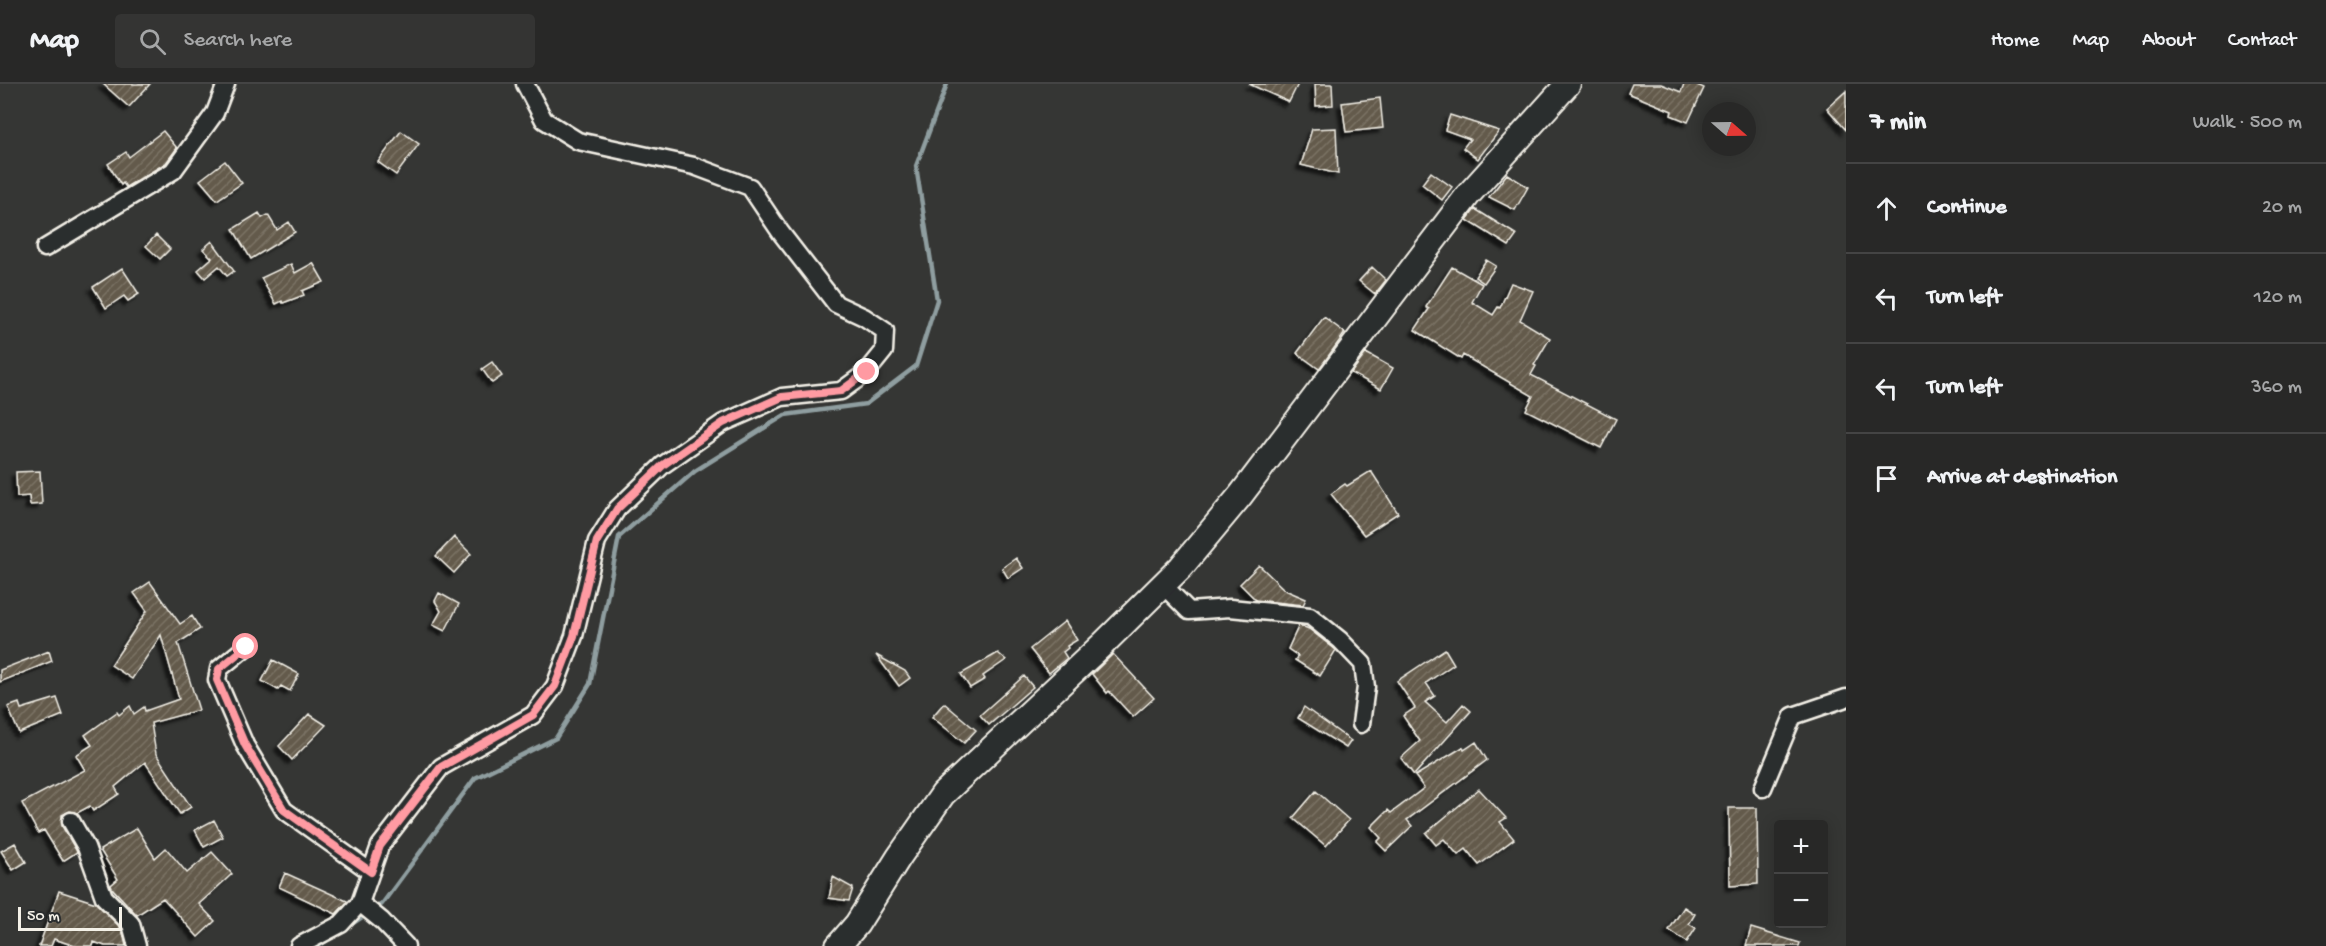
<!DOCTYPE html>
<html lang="en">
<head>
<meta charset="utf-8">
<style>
	:root { --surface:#282827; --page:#343433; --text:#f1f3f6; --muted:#a5a6a7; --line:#444 }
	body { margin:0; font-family:"Gochi Hand",sans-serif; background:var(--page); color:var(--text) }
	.controls { position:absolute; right:18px; bottom:18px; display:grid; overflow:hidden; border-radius:6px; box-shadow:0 3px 15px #0003 }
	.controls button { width:54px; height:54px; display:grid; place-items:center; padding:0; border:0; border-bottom:2px solid var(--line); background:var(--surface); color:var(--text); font:30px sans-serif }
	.compass { position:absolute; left:1702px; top:18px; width:54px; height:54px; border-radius:50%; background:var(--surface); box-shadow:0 3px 15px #0003; rotate:110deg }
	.scale { position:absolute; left:18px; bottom:15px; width:104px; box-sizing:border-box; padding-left:6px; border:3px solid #f4f1e8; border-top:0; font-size:16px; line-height:21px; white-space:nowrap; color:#f4f1e8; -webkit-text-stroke:4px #2a2d2e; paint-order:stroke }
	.stop { position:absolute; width:18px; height:18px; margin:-14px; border:4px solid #ff9aa2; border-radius:50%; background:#fff }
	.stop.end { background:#ff9aa2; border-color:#fff; box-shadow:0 2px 6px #0008 }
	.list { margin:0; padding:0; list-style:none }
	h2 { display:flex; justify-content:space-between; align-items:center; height:78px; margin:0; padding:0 24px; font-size:26px }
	h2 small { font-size:20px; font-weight:400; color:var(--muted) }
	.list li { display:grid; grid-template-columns:39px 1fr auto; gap:18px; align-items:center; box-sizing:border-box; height:90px; padding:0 24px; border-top:2px solid var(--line) }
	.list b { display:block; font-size:22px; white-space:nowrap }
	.list em { font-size:20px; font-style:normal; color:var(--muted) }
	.icon { flex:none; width:33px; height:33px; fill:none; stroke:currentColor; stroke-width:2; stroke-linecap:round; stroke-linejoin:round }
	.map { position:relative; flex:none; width:1846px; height:862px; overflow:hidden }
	header { display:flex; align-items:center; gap:36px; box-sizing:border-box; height:84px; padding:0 30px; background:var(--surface); border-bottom:2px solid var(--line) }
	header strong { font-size:28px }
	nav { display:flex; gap:33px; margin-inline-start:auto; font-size:21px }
	.search { width:420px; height:54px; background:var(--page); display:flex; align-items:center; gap:15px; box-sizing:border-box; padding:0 21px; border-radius:6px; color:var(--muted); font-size:22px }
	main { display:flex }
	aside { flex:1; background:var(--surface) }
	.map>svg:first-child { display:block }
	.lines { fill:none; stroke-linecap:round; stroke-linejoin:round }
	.stream { stroke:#8f9ea0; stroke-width:4.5 }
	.building { fill:url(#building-hatch); stroke:#f4f1e8; stroke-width:1.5; filter:url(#shadow) }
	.street-casing { stroke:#f4f1e8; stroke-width:21 }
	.secondary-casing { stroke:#f4f1e8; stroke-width:28 }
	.street { stroke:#2a2d2e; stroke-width:16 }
	.secondary { stroke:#2a2d2e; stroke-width:24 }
	.route { stroke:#ff9aa2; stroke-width:8 }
</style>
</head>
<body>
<header>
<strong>Map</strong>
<div class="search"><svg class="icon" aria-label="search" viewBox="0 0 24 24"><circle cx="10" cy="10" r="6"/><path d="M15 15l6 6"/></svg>Search here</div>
<nav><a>Home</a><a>Map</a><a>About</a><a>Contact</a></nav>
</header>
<main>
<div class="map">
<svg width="1846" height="862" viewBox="0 0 1846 862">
	<defs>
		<pattern id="building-hatch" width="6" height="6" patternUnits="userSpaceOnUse" patternTransform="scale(1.5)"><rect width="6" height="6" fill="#635a4b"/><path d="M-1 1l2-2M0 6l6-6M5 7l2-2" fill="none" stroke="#7a7265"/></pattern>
		<filter id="shadow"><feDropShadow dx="-4.5" dy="4.5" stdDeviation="1.5" flood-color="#0009"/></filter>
	</defs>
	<rect width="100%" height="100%" fill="#353634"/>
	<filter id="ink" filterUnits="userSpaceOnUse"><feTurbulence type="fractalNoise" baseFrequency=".0167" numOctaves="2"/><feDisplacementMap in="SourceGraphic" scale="12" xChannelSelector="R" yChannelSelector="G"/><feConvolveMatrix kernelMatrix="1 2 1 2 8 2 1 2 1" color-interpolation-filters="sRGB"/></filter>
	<g filter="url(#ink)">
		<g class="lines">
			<path class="stream" d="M350,841l32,-21 93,-126 81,-40 34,-54 29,-147 76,-66 90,-56 81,-11 50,-38 21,-66 -21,-134 31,-82
				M318,862l8,-5"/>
		</g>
		<path class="building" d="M103,0h47l-21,23z
			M1249,0h49l-9,18z
			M1315,0h17l1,21 -17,1z
			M1632,0h29l20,8 3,-8h11l9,4 -16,34 -17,-7 1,-4 -44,-18z
			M1846,7v39l-19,-22z
			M1380,14l3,30 -37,4 -4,-29z
			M1450,31l49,16 -21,28 -15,-11 7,-9 -25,-9z
			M1336,44l2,46 -37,-9 11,-36z
			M163,47l14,17 -11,15 -40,24 -3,-4 -2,2 -13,-21 18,-12 3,5z
			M401,47l18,13 -23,31 -18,-13z
			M225,77l17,22 -25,17 -17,-20z
			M1431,88l21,15 -10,13 -20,-16z
			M1507,90l21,13 -13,23 -26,-13z
			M1475,125l42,26 -8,11 -42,-26z
			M259,129l3,5 6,-3 9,15 12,-8 6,10 -44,27 -18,-30z
			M156,151l14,14 -10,10 -14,-13z
			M212,157l22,30 -7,5 -8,-10 -14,12 -7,-8 14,-12 -9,-9z
			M1486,176l10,6 -12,17 -9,-6z
			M313,179l11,19 -22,9 2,4 -21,8 -1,-2 -6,3 -15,-26 30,-14 4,9z
			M1372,183l14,13 -11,14 -16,-13z
			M1452,183l30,17 -10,18 21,13 5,-8 2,1 11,-25 22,8 -13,29 30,18 -16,27 2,1 -5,9 85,44 -15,29 -75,-38 7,-14 -70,-41 -2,4 -46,-29 14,-21 -3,-2z
			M122,184l17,26 -11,7 -4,-5 -18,12 -13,-21z
			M1324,233l21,16 -26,36 -22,-16z
			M1366,269l27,15 -12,21 -30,-16z
			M492,278l10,14 -10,7 -10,-14z
			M40,387l2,33 -12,1 -1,-9 -12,1 -1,-25z
			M1371,387l27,42 -34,22 -33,-41 14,-10 2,2z
			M454,453l17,17 -17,19 -18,-17z
			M1016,474l7,10 -15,10 -6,-10z
			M1259,481l26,25 21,9 -3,6 -47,-5 -16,-16z
			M150,498l30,42 12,-8 8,13 -22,14 21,67 -48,13 5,31 35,53 -11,7 -35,-52 -30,25 4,7 -26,17 -3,-5 -13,7 -7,-2 -8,4v11l15,26 -14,9 -19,-31 -6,3 -16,-30 63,-33 -9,-15 16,-10 -7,-10 32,-23 2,3 11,-9 4,8 10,-7 1,4 34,-12 -18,-64 -29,44 -21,-14 36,-54 -13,-18z
			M439,509l20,11 -14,27 -12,-6 8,-14 -6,-10z
			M1065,537l12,19 -10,6 1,2 -5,4 4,6 -18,15 -19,-24z
			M1299,541l10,4 27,21 -16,26 -25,-16 3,-4 -10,-7z
			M1445,565l9,15 -28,19 9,13 -10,6 22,20 16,-18 8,7 -57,64 -13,-17 19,-17 -17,-25 12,-8 -18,-27z
			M49,567l3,10 -52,21v-12z
			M998,569l8,7 -23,16 2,3 -15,9 -9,-14z
			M1113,570l41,44 -21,19 -24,-26 -2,2 -15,-19z
			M876,571l29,16 5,7 -11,8z
			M273,576l26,14 -9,17 -9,-5 -3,4 -16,-9z
			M1024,592l9,11 -44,38 -9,-10z
			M57,614l6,17 -44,18 -11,-26 11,-4 2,6z
			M944,619l32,27 -12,13 -32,-26z
			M1304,623l47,34 -5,7 -48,-30z
			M309,630l17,11 -34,35 -13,-14z
			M1476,658l11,18 -80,60 5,6 -26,25 -9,-9 4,-4 -10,-11 17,-17 3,3 33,-25 -9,-12 48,-29 1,3z
			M1479,705l27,29 -6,4 14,17 -35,26 -13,-16 -8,6 -14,-16 -8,6 -10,-12z
			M1316,707l33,29 -23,26 -33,-28z
			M1729,724h28l1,76 -28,2z
			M214,736l9,17 -19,10 -9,-17z
			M137,744l18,30 11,-10 21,25 25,-21 20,22 -33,30 16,17 -17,16 -35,-39 -26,17 -25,-27 -1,-3 7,-6 -18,-29z
			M15,759l11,19 -13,8 -12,-19z
			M285,789l62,28v1l-11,12 -57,-27z
			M833,793l20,11 -4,13 -20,-3z
			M59,807l37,12 26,26 4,17h-21l-11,-4 -1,4h-18l-21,-7 -3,7h-12z
			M1684,823l11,7 -6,10 7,4 -9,14 -18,-12z
			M1751,844l49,15 -1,3h-53z"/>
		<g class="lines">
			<g class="street-casing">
				<path id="street" d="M45,164l128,-77 42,-58 11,-29
					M1163,501l26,26 41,-3 80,8 30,24 23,24 3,23 -5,37
					M246,563l-27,22 -2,11 28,65 39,65 87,62
					M1763,704l30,-72 53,-18
					M71,737l15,26 18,50 27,27 6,22
					M360,819l22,18 24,25
					M299,862l42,-22 19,-21 20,-57 61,-79 92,-52 22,-29 19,-50 23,-95 20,-32 46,-44 60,-42 59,-26 59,-6 26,-19 17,-21 1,-20 -21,-14 -28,-13 -55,-71 -31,-46 -56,-21 -116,-25 -34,-21 -19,-36"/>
			</g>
			<g class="secondary-casing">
				<path id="secondary" d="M838,862l19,-22 42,-67 44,-63 160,-150 78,-77 59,-71 228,-301 100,-111"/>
			</g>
			<use href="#street" class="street"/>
			<use href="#secondary" class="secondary"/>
		</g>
	</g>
	<g class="lines" filter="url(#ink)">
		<path class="route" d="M246,563l-27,22 -2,11 28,65 39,65 87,62 9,-26 61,-79 92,-52 22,-29 19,-50 23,-95 20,-32 46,-44 60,-42 59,-26 59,-6 26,-19"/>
	</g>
</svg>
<div class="controls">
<button>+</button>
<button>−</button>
</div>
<svg class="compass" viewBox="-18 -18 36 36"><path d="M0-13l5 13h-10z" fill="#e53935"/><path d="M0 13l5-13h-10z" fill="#a5a6a7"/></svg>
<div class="scale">50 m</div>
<div class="stop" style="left:246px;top:563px"></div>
<div class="stop end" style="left:867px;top:288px"></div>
</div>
<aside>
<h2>7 min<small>Walk · 500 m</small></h2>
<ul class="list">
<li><svg class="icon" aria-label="ahead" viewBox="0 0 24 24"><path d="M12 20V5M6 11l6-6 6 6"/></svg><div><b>Continue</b></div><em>20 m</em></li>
<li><svg class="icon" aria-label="left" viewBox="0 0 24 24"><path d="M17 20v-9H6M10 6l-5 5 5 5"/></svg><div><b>Turn left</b></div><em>120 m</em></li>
<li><svg class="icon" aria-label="left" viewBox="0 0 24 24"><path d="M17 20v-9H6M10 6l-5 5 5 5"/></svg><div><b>Turn left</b></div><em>360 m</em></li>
<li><svg class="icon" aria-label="arrive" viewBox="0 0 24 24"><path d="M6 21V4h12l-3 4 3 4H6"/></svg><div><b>Arrive at destination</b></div></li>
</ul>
</aside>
</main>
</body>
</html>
